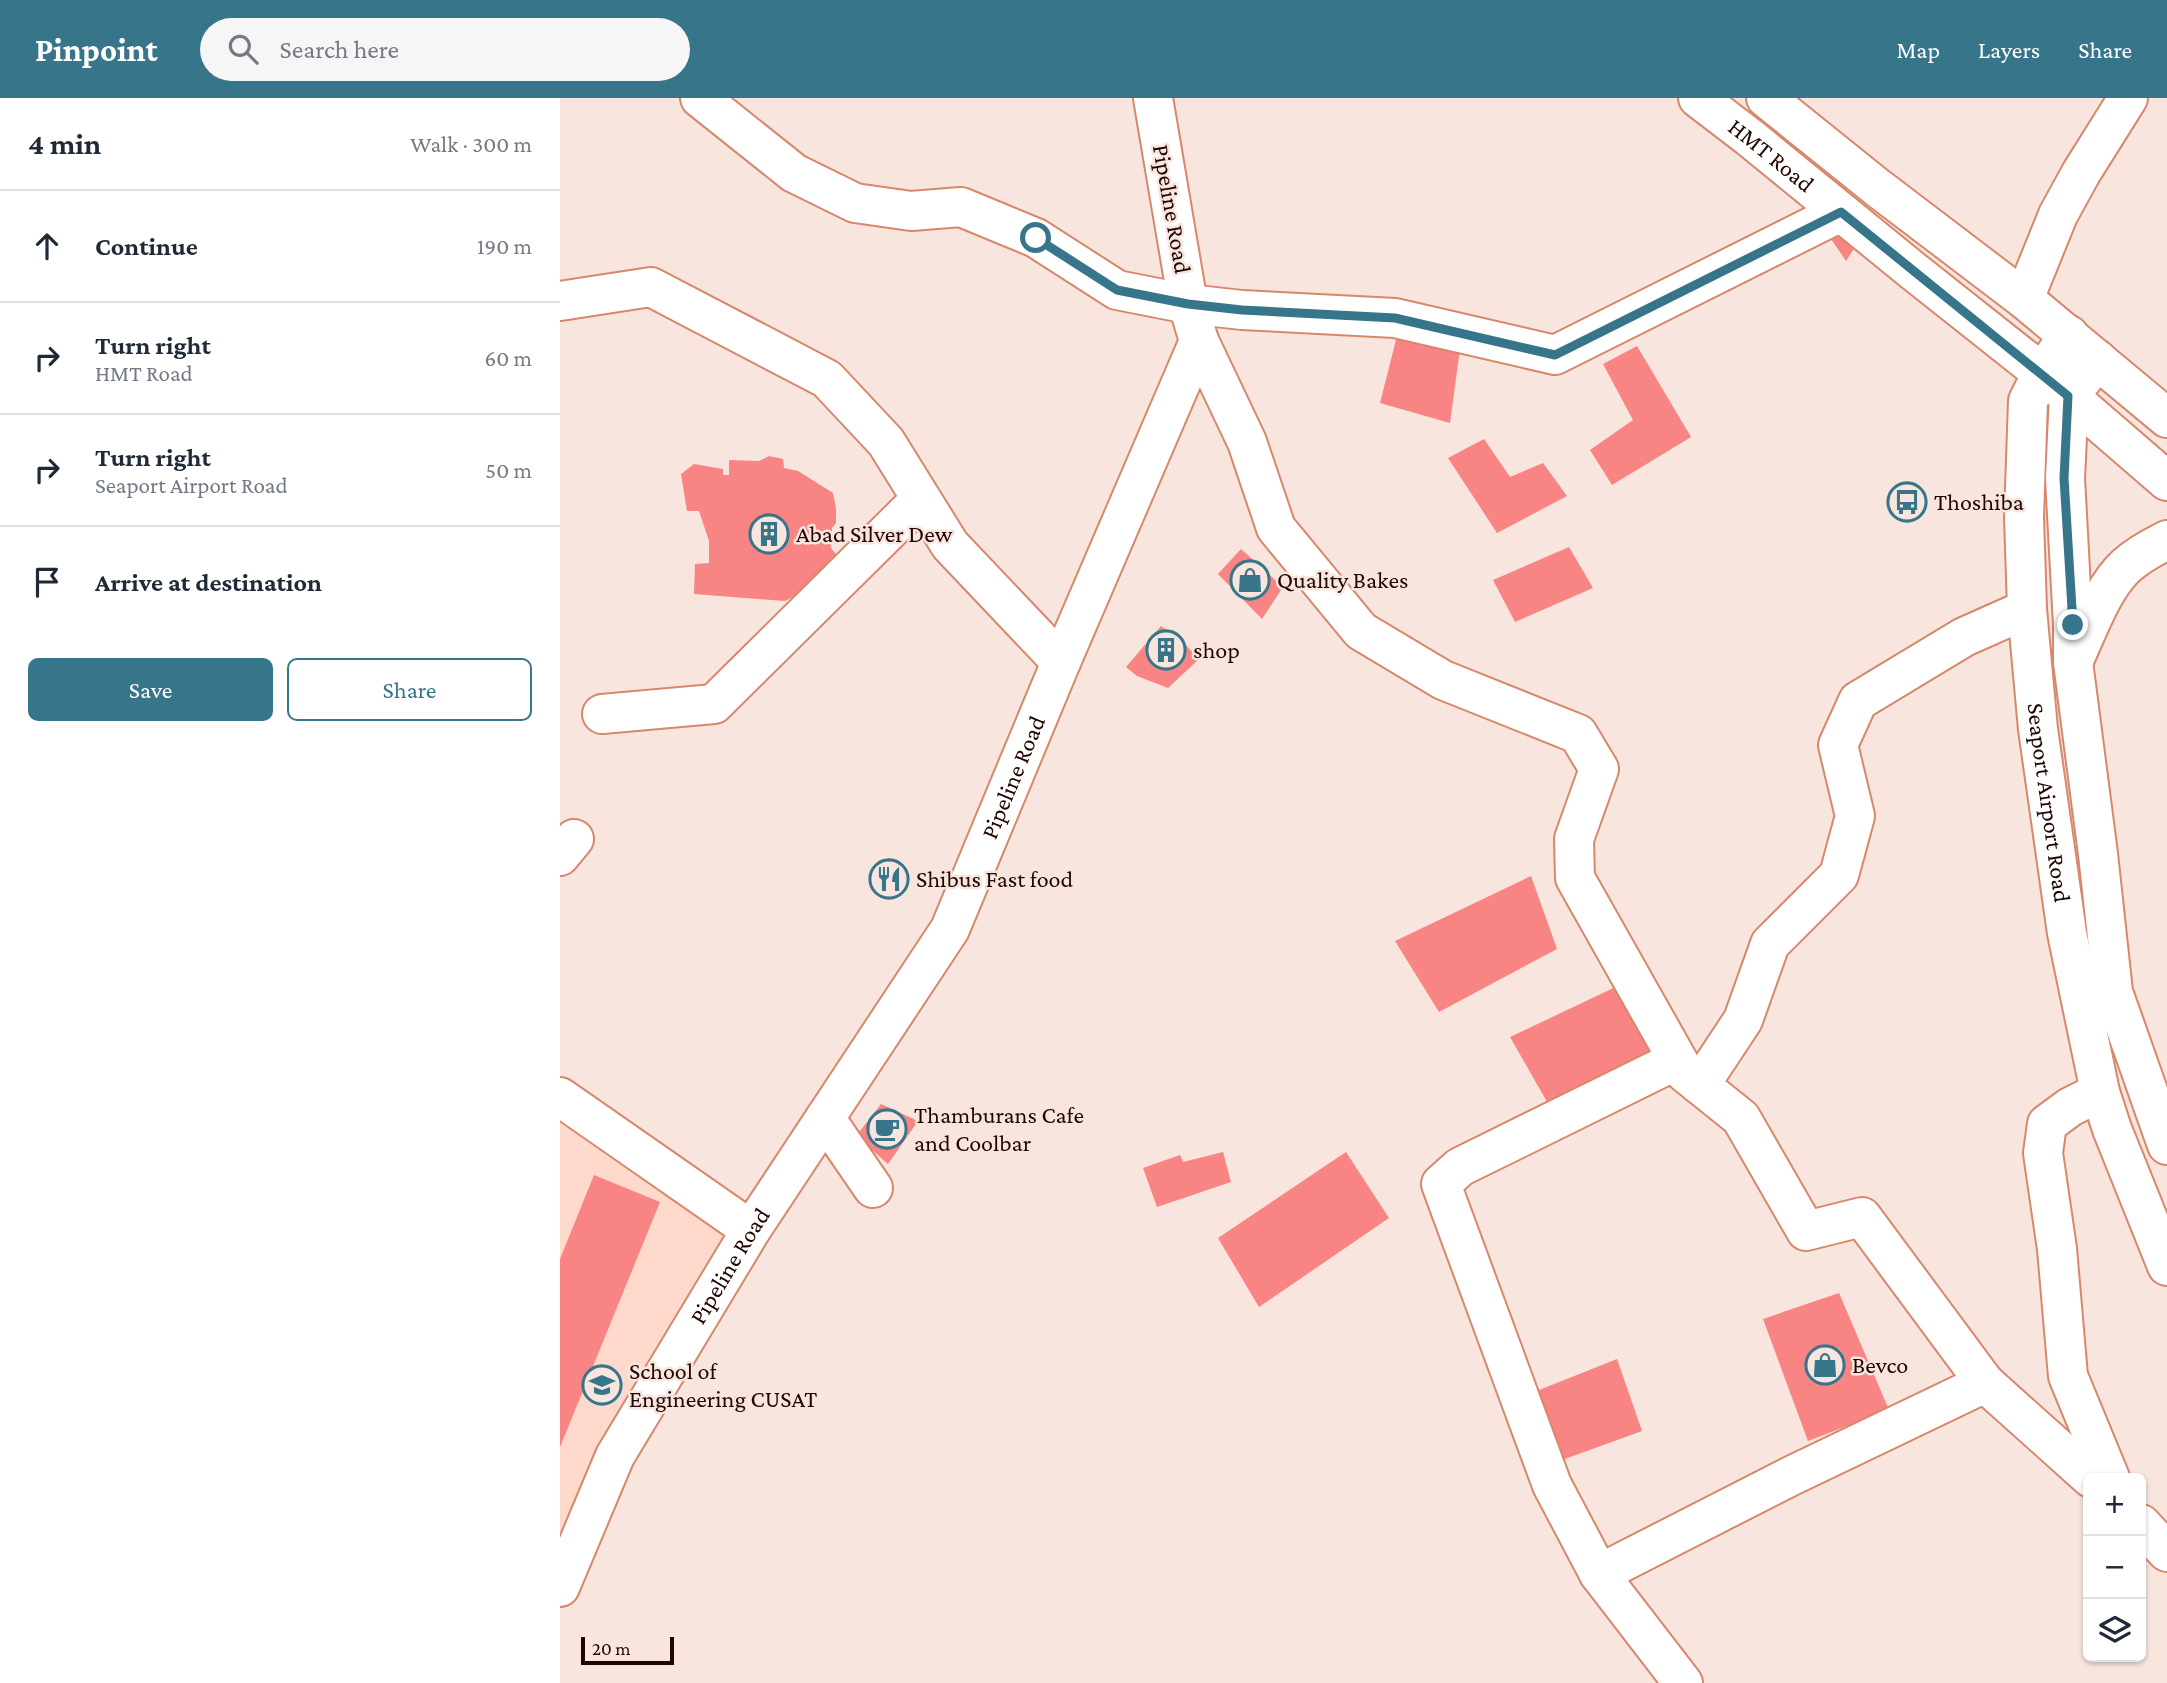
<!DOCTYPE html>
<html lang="en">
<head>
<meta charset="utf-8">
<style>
	:root { --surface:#fff; --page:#f6f6f7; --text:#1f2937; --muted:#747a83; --line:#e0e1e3; --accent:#37768a }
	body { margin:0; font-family:"Crimson Pro",serif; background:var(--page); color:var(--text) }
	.controls { position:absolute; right:21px; bottom:21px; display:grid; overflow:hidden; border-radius:10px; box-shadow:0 2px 5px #0004 }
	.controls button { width:63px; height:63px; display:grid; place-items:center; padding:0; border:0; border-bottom:2px solid var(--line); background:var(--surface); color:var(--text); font:35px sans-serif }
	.scale { position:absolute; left:21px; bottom:18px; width:93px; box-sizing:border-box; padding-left:7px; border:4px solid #210500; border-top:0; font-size:19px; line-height:24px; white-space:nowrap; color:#210500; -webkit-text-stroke:5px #f7e5de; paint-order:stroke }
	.stop { position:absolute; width:21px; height:21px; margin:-16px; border:5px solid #37768a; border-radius:50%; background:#fff }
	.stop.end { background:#37768a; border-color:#fff; box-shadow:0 2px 7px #0008 }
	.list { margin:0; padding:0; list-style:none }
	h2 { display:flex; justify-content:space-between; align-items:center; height:91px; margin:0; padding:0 28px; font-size:30px }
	h2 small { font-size:23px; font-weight:400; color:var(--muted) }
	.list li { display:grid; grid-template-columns:46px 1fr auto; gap:21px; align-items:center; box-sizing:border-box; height:112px; padding:0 28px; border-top:2px solid var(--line) }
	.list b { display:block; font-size:26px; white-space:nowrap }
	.list p { margin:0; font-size:23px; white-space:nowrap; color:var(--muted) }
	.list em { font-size:23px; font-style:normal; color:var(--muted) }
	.actions { display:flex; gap:14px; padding:21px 28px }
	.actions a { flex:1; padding:16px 0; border:2px solid var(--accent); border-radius:10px; text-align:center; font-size:24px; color:var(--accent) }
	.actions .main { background:var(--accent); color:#fff }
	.icon { flex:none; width:38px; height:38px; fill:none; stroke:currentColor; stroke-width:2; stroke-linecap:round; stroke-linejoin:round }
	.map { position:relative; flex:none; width:1607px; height:1585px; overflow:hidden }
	header { display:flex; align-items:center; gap:42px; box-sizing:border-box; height:98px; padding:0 35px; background:var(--accent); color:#fff }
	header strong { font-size:33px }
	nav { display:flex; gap:38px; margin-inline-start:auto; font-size:24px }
	.search { width:490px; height:63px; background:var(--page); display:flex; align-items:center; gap:18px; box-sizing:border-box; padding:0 24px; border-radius:38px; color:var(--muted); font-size:26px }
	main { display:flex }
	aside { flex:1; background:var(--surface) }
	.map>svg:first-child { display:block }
	.built { fill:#ffd9cb }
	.building { fill:#f88483 }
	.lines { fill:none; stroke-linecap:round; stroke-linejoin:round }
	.minor-casing { stroke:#d8886a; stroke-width:42 }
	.major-casing { stroke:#d8886a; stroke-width:42 }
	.minor { stroke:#fff; stroke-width:38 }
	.major { stroke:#fff; stroke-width:38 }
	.route { stroke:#37768a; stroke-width:9 }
	.labels { text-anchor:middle; stroke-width:5; stroke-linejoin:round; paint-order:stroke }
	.street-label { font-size:24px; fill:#210500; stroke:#f7e5de }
	.poi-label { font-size:24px; fill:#210500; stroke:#f7e5de; text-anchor:start }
</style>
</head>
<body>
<header>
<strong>Pinpoint</strong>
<div class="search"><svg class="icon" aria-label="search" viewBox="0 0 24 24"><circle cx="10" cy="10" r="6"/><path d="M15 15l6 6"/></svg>Search here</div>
<nav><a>Map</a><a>Layers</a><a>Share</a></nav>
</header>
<main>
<aside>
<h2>4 min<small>Walk · 300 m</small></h2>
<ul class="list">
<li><svg class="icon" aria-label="ahead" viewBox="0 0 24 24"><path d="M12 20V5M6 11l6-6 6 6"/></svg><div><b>Continue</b></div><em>190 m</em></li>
<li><svg class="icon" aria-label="right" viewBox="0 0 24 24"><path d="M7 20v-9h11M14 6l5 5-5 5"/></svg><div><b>Turn right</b><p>HMT Road</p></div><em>60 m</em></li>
<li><svg class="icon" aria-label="right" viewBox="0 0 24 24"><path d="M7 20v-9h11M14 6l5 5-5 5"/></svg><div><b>Turn right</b><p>Seaport Airport Road</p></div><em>50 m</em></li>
<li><svg class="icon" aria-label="arrive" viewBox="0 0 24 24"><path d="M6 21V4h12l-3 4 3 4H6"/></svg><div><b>Arrive at destination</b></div></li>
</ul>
<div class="actions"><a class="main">Save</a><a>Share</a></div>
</aside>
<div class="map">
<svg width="1607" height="1585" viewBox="0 0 1607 1585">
	<rect width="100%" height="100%" fill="#f7e5de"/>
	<path class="built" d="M0,989l184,113 -184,395z"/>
	<path class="building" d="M1284,127l13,19 -11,17 -19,-28z
		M841,222l59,29 -10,74 -70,-20z
		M1077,248l54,91 -79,48 -22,-35 43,-30 -30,-56z
		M924,341l26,38 33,-14 24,33 -70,37 -49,-75z
		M209,358l14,3 1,9 14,3 35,22 3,16v14l-4,5 -1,20 9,11 -15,22 -40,20 -91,-7 1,-30 14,-1v-22l-10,-30h-12l-6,-37 13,-10 29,5v6h6v-15l30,1z
		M1009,449l24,41 -78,34 -22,-42z
		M681,451l42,38 -21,32 -44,-45z
		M601,528l21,15 17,18 -31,29 -31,-12 -11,-9z
		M971,778l26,73 -118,63 -44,-71z
		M1062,886l40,72 -112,51 -40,-70z
		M321,1006l37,17 -30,43 -32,-28z
		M663,1054l8,30 -74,25 -14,-39 37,-13 3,7z
		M786,1054l43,66 -130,89 -41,-69z
		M34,1077l66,27 -100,245v-188z
		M1279,1195l50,117 -81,31 -45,-122z
		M1057,1261l25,72 -91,33 -27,-68z"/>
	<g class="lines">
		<g class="minor-casing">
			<g id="minor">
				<path d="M140,0l94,75 61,30 56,8 50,-4 75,31 81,52 71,14 54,6 153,8 160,37 286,-143"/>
				<path d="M1464,201l34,-84 23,-42 47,-75"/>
				<path d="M0,203l91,-14 176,92 59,63 64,103 111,117"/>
				<path d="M639,243l48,101 29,86 85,103 82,49 135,54 21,35 -25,70 1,39 110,195 56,45 65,113 56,-14 123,166 106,95"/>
				<path d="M1513,564c14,-29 29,-74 53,-96 12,-11 27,-19 41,-26"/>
				<path d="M42,616l112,-10 207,-205"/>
				<path d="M0,758l14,-17"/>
				<path d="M1117,962l-217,107 -19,17 111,301 47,89 84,109"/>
				<path d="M1140,987l43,-65 27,-76 69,-69 16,-59 -17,-71 20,-44 106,-64 63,-28"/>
				<path d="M1540,994l-30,15 -23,17 -4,29 14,96 11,127 42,102"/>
				<path d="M0,999l191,133"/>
				<path d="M265,1020l48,70"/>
				<path d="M1581,1426l26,28"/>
				<path d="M1039,1476l192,-98 194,-93"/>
				<path id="s1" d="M0,1489l55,-131 136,-226 199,-301 111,-267 138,-321 -11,-37 -35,-206"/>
			</g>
		</g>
		<g class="major-casing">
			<g id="major">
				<path id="s2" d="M1138,0l51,39 163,133 130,103 125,108"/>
				<path d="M1206,0l112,90 146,111 143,119"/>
				<path id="s3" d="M1509,237l-27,38 -14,28 -4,116 3,92 11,120 29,204 33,159 12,37 55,137"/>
				<path d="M1538,262l-29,36 -4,82 8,147v37l25,192 15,138 54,153"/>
			</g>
		</g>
		<use href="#minor" class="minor"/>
		<use href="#major" class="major"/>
	</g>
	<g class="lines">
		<path class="route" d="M476,140l81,52 71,14 54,6 153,8 160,37 286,-143 227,184 -4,82 9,147"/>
	</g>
	<defs>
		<g id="bus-ring" transform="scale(2.0125)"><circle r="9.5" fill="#f7e5de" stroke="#37768a" stroke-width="1.5"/><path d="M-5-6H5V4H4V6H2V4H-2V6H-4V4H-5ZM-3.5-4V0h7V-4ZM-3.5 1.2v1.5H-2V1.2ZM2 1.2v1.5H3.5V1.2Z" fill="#37768a"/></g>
		<g id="building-ring" transform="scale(2.0125)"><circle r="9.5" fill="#f7e5de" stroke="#37768a" stroke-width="1.5"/><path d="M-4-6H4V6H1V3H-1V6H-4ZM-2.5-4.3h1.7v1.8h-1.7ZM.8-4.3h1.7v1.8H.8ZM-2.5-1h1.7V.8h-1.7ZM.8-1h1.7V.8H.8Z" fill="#37768a"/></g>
		<g id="shop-ring" transform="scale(2.0125)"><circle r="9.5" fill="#f7e5de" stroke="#37768a" stroke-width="1.5"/><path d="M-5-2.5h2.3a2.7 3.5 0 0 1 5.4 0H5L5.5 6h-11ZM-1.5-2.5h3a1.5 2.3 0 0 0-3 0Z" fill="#37768a"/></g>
		<g id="restaurant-ring" transform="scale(2.0125)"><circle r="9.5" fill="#f7e5de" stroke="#37768a" stroke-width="1.5"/><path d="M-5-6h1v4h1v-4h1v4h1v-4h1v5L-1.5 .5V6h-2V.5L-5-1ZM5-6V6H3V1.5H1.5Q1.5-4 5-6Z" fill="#37768a"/></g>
		<g id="cafe-ring" transform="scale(2.0125)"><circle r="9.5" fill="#f7e5de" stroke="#37768a" stroke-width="1.5"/><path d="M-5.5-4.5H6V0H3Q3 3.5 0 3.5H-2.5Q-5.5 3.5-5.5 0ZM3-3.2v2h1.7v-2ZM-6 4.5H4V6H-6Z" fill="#37768a"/></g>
		<g id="university-ring" transform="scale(2.0125)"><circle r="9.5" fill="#f7e5de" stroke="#37768a" stroke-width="1.5"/><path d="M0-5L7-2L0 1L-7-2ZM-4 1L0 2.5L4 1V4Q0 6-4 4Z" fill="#37768a"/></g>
	</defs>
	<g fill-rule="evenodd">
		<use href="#bus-ring" x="1347" y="404"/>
		<use href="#building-ring" x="209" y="436"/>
		<use href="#shop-ring" x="690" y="482"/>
		<use href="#building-ring" x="606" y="552"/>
		<use href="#restaurant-ring" x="329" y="781"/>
		<use href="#cafe-ring" x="327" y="1031"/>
		<use href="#shop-ring" x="1265" y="1267"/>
		<use href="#university-ring" x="42" y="1287"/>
	</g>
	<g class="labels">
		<g class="street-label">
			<text dy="8" stroke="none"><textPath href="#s2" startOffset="93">HMT Road</textPath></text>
			<text transform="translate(612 111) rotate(80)" y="8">Pipeline Road</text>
			<text dy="8" stroke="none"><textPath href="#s1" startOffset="931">Pipeline Road</textPath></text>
			<text dy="8" stroke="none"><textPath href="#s3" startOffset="481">Seaport Airport Road</textPath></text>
			<text dy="8" stroke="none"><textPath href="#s1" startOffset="364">Pipeline Road</textPath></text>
		</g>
		<g class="poi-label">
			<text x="1374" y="412">Thoshiba</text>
			<text x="236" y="444">Abad Silver Dew</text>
			<text x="717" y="490">Quality Bakes</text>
			<text x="633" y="560">shop</text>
			<text x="356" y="789">Shibus Fast food</text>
			<text x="354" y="1025">Thamburans Cafe<tspan x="354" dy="28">and Coolbar</tspan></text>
			<text x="1292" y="1275">Bevco</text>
			<text x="69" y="1281">School of<tspan x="69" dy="28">Engineering CUSAT</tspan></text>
		</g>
	</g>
</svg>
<div class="controls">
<button>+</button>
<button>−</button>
<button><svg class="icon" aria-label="layers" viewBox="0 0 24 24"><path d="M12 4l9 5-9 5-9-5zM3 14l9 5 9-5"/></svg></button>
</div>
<div class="scale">20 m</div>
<div class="stop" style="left:476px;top:140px"></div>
<div class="stop end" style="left:1513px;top:527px"></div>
</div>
</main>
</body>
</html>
